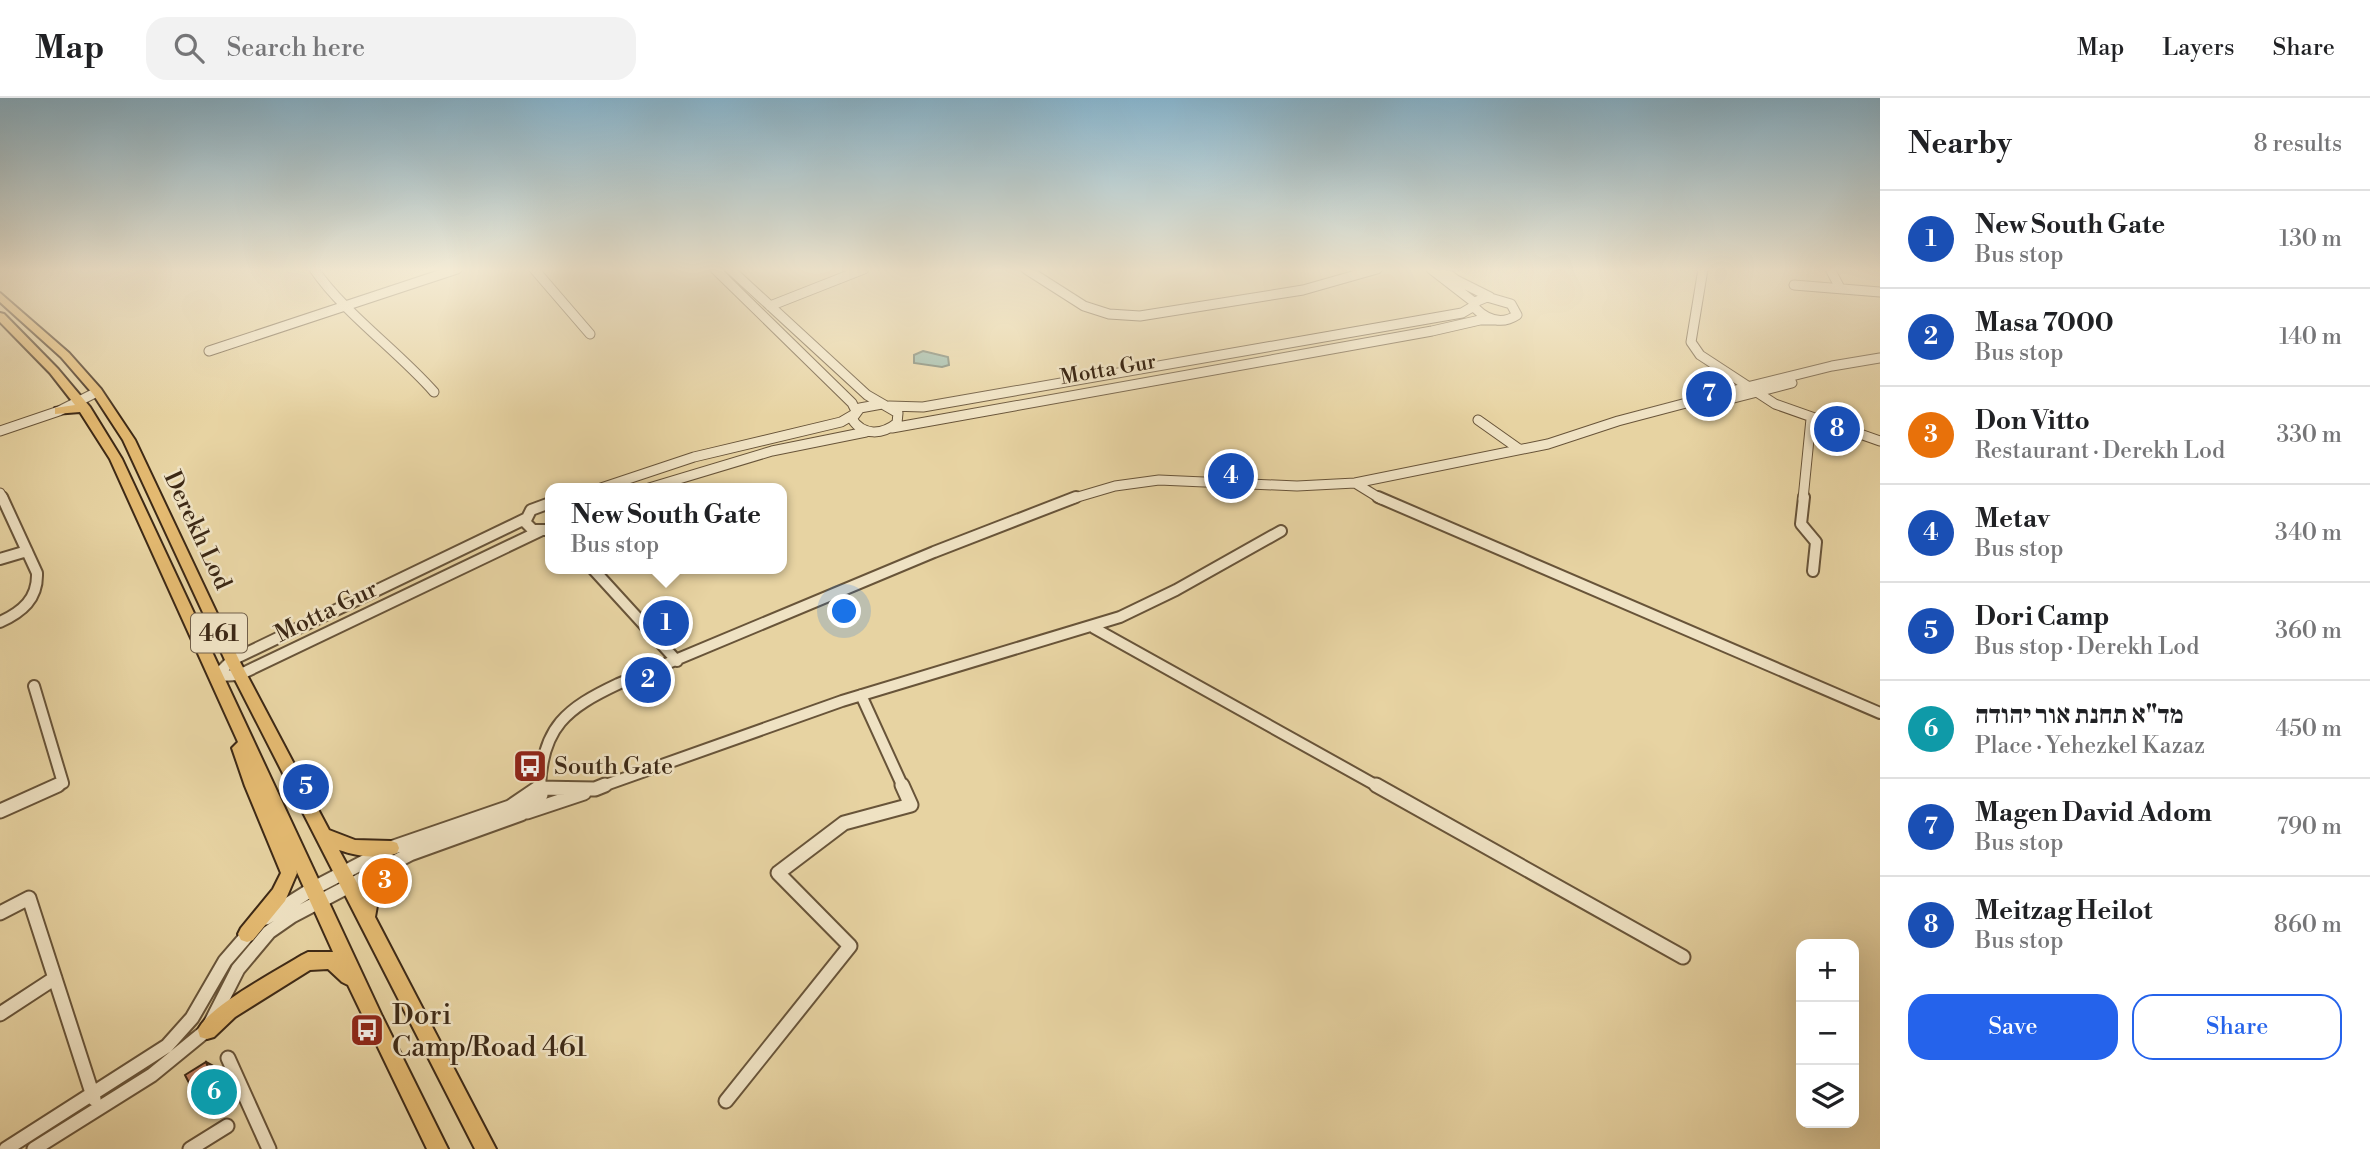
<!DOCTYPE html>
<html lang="en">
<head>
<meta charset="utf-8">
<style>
	:root { --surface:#fff; --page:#f2f2f2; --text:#202124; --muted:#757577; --line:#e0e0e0; --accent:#2563eb }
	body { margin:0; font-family:"Libre Bodoni","Frank Ruhl Libre",serif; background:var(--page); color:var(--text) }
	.controls { position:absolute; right:21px; bottom:21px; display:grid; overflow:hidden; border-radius:14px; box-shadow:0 7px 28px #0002 }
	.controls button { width:63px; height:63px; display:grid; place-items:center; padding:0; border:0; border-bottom:2px solid var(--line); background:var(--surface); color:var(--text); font:35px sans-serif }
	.you { position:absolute; left:845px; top:514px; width:24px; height:24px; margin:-18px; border:5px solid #fff; border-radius:50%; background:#1a73e8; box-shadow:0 0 0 10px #1a73e833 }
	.badge { display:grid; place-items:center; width:46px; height:46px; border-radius:50%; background:var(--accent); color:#fff; font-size:23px; font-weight:700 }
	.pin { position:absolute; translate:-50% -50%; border:4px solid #fff; box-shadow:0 2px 7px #0006 }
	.popup { position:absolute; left:545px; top:385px; width:242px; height:91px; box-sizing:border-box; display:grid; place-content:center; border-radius:14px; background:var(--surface); filter:drop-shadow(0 2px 5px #0005); font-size:23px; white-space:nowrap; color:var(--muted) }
	.popup b { font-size:26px; color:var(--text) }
	.popup::after { content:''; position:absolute; left:50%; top:100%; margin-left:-14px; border:14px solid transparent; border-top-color:var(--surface) }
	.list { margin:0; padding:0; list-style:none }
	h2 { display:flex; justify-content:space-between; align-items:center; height:91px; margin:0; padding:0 28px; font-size:30px }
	h2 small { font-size:23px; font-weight:400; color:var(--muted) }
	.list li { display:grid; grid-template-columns:46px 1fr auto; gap:21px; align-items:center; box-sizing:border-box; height:98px; padding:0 28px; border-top:2px solid var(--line) }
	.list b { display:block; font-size:26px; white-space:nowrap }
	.list p { margin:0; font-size:23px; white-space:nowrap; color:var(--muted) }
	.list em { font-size:23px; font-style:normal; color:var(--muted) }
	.actions { display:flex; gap:14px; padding:21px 28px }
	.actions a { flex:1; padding:16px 0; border:2px solid var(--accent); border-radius:21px; text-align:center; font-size:24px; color:var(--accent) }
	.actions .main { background:var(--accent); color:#fff }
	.icon { flex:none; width:38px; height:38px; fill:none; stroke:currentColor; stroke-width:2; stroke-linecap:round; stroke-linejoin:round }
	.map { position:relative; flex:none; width:1880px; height:1051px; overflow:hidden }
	header { display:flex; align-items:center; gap:42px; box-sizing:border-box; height:98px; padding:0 35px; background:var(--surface); border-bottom:2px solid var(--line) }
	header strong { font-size:33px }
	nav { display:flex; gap:38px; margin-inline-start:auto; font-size:24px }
	.search { width:490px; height:63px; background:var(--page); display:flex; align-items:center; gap:18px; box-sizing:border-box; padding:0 24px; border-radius:21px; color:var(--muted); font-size:26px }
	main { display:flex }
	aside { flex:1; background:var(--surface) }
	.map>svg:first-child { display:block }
	.water { fill:#97b7a8; stroke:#737e6e; stroke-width:2 }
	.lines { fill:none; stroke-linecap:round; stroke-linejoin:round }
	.minor-far2-casing { stroke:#685439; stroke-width:11 }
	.minor-far1-casing { stroke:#685439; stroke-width:14 }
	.minor-casing { stroke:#685439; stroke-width:17 }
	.major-casing { stroke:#3d2916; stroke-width:4 }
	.minor-far2 { stroke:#efe2c3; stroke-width:9 }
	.minor-far1 { stroke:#efe2c3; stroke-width:10 }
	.minor { stroke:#efe2c3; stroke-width:13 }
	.major { fill:#e4ba71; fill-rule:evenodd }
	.shaded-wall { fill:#915e48; stroke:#3d2916; stroke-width:2 }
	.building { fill:#cf8767; stroke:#3d2916; stroke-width:2 }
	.labels { text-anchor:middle; stroke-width:5; stroke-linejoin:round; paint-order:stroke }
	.far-street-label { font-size:21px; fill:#3d2916; stroke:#efe2c3 }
	.shield { fill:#efe2c3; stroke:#72604a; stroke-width:2 }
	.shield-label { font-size:23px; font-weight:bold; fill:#3d2916 }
	.street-label { font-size:24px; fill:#3d2916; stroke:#efe2c3 }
	.poi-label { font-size:24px; fill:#3d2916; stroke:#efe2c3; text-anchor:start }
	.near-poi-label { font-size:28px; fill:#3d2916; stroke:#efe2c3; text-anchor:start }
</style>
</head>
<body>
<header>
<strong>Map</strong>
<div class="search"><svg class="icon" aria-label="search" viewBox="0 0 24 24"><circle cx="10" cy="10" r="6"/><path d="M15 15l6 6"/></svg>Search here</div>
<nav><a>Map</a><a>Layers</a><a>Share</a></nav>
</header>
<main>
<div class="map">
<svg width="1880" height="1051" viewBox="0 0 1880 1051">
	<rect width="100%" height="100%" fill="#e7d3a2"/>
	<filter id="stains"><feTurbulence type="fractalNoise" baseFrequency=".00286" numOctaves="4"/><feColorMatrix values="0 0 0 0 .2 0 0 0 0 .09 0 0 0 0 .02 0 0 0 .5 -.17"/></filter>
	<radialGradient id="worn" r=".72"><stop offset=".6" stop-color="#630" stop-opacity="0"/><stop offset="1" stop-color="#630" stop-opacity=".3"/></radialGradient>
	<path class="water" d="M923,253l25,6 1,8 -7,2 -28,-4v-8z"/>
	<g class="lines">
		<g class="minor-far2-casing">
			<path id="minor-far2" d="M314,171c29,43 84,82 120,123
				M534,171l56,65
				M715,171l137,134 4,8
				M730,171l137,126 31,18 -1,10c-15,12 -34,13 -45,-4l8,-11 22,-4
				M1026,171l58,37 25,8 31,2 163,-26 74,-21
				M1431,171l44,34
				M1442,171l14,11 34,17
				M1703,171l-12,73 9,13 75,49 105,37
				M1830,171l10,19
				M1794,187l86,7
				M1487,199l24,7 6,11c-15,10 -30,5 -42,-7v-6z
				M770,208l94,-37
				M209,253l248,-82
				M1726,302l66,-17
				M889,308l34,1 539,-94 12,-7
				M1478,322l41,29
				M892,330l540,-97 48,-11h17
				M0,333l59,-20 38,-19
				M1355,385l26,16
				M601,390l93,-31 147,-35 12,-7
				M649,390l123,-37 94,-19
				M0,395l3,6
				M1071,401l44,-13 44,-6 138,6 58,-3 193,-39 70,-23 129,-34 85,-21 48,-8
				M1803,401l8,-80"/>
		</g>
		<g class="minor-far1-casing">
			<path id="minor-far1" d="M1378,399l502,216
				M1804,399l-3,27 15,18 -3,29
				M550,405l-19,7 -6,12 8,8h17
				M0,461l27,-8
				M593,471l84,92
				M0,524c22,-10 38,-23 37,-49l-35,-76
				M1094,530l285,159
				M216,578l23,-1 301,-144
				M216,578l16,-16 293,-141
				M34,588l29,97 -9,4
				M861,597l42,92
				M540,689c2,-60 27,-79 78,-103l316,-132 142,-55
				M600,689l242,-86 278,-84 56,-27 105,-59"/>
		</g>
		<g class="minor-casing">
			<path id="minor" d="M1376,687l307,172
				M0,713l58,-26
				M527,714l57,-19
				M0,815l29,-15 65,201
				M266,820l48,-30 77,-40 119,-41 28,-19 57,1 10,-4
				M0,916l55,-36
				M228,960l41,91
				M726,1003l124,-155 -72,-73 66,-50 67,-18 -9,-20
				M6,1051l161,-103 25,-28 33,-57 26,-30
				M34,1051l118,-74 55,-45 31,-61 31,-37 23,-16 118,-62 111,-40 20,-19 -1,-10
				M190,1051l37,-23"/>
		</g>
		<g class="major-casing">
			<path id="major" d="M0,195l69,60 32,36 34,51 104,220 90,170 26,10 36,1 6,2 2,5 -2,5c-19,7 -40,3 -58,-3l23,42c4,-12 10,-29 24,-35l6,3 2,5 -14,24 -5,28 121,232h-21l-250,-489 -102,-220 -30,-46 -32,-37 -61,-55z
				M0,215l4,1 54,55 32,38 32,52 260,557 66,133h-21l-79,-164 -6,-3 -14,-13 -18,1 -75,47 -21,20 -7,2 -7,-2 -2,-7c9,-23 80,-60 104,-75l6,-3h25l-37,-82 1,3 -12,28 -32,39 -6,2 -6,-2 -3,-6 3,-6 32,-39 8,-16 -36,-87 -13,-38 6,-6 -128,-283 -30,-47 -25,2v-6l20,-3 -25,-32 -50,-51z"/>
		</g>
		<use href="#minor-far2" class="minor-far2"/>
		<use href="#minor-far1" class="minor-far1"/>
		<use href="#minor" class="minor"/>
		<use href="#major" class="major"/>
	</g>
	<path class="shaded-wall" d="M206,964l11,6 14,34 -19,10 -11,-6z"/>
	<path class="building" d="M206,964l14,34 -19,10 -16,-31z"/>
	<linearGradient id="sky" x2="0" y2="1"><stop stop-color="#87b5ce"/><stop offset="0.54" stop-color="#f4ebd5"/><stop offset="1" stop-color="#f4ebd5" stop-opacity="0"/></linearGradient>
	<rect width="1880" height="318" fill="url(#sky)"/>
	<defs>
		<g id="bus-square" transform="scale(1.75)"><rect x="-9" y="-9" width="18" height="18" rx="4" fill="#8f2418" stroke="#efe2c3"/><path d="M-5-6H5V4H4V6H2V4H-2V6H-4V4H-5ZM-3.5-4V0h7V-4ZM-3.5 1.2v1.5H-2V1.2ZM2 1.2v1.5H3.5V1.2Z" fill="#fff"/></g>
	</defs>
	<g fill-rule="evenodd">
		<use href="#bus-square" x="530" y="668"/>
		<use href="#bus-square" x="367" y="932"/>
	</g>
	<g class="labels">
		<g class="far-street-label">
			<text transform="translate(1108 271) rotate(-10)" y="7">Motta Gur</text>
		</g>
		<rect class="shield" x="191" y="515.5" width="56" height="39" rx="5"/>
		<g class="shield-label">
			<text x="219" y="543">461</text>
		</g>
		<g class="street-label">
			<text transform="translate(198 432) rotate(65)" y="8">Derekh Lod</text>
			<text transform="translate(326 513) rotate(-26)" y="8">Motta Gur</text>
		</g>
		<g class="poi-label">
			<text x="554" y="676">South Gate</text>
		</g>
		<g class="near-poi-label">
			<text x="392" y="926">Dori<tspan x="392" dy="32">Camp/Road 461</tspan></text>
		</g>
	</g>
	<rect width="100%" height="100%" filter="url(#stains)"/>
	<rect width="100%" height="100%" fill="url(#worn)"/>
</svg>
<div class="controls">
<button>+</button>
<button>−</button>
<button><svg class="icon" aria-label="layers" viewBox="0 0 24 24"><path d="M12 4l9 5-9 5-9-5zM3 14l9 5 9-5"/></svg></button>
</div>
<div class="you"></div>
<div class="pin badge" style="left:666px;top:525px;background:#1a4fb4">1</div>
<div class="popup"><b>New South Gate</b>Bus stop</div>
<div class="pin badge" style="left:648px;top:582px;background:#1a4fb4">2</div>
<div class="pin badge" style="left:385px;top:783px;background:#e8710a">3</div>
<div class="pin badge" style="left:1231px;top:378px;background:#1a4fb4">4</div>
<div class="pin badge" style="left:306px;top:689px;background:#1a4fb4">5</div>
<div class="pin badge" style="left:214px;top:994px;background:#0f9aa8">6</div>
<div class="pin badge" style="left:1709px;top:296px;background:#1a4fb4">7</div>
<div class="pin badge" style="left:1837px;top:331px;background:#1a4fb4">8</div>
</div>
<aside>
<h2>Nearby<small>8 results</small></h2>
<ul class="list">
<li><span class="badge" style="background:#1a4fb4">1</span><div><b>New South Gate</b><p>Bus stop</p></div><em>130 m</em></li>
<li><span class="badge" style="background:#1a4fb4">2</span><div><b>Masa 7000</b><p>Bus stop</p></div><em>140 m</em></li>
<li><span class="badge" style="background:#e8710a">3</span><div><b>Don Vitto</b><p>Restaurant · Derekh Lod</p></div><em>330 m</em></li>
<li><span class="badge" style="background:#1a4fb4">4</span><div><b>Metav</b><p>Bus stop</p></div><em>340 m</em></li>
<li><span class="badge" style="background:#1a4fb4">5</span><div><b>Dori Camp</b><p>Bus stop · Derekh Lod</p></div><em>360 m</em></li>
<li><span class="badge" style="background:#0f9aa8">6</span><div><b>מד&quot;א תחנת אור יהודה</b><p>Place · Yehezkel Kazaz</p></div><em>450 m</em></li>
<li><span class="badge" style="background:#1a4fb4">7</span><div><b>Magen David Adom</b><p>Bus stop</p></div><em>790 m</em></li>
<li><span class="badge" style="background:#1a4fb4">8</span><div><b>Meitzag Heilot</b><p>Bus stop</p></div><em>860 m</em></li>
</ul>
<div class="actions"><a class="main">Save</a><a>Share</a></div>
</aside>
</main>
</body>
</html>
